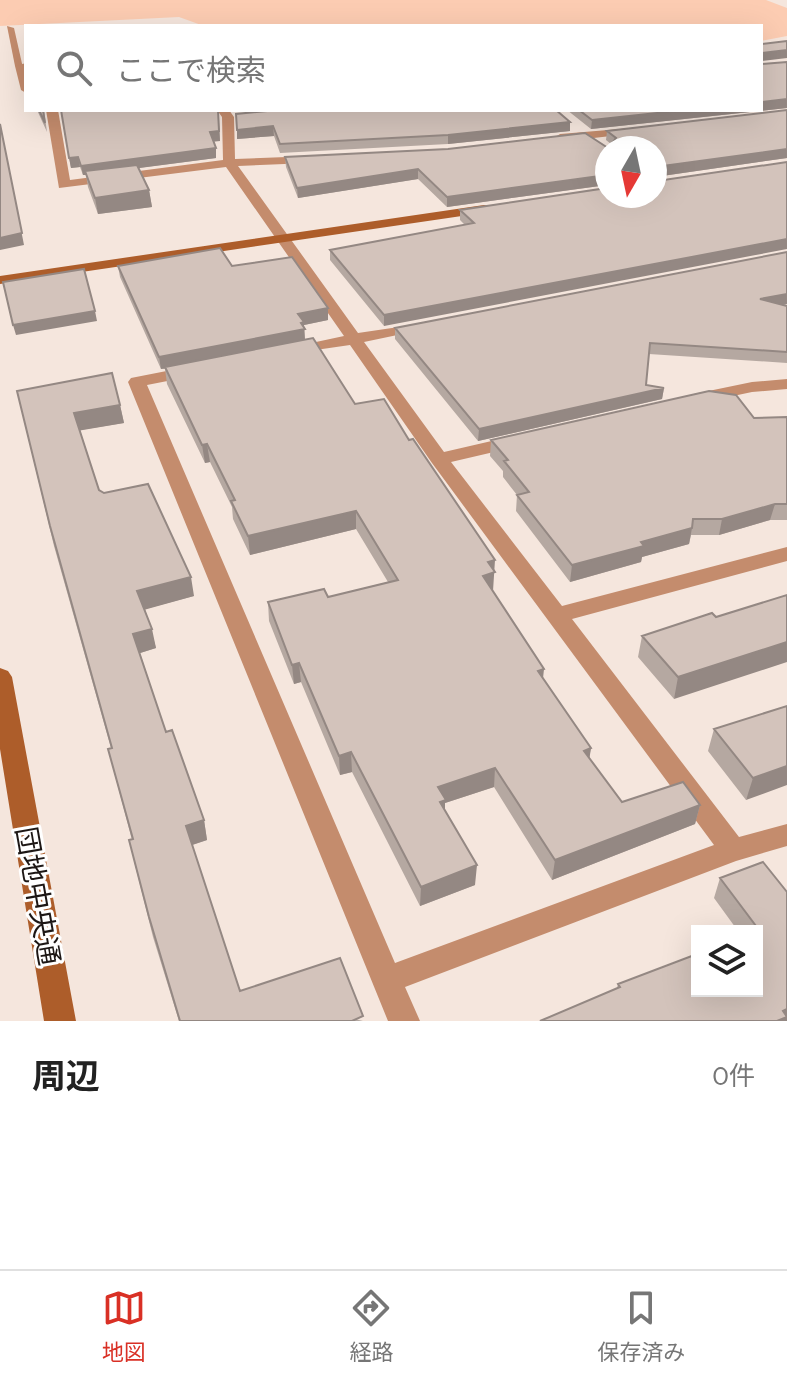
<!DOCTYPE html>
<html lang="ja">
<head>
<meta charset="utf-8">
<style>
	:root { --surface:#fff; --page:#f6f6f6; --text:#222; --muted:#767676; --line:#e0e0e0; --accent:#d93025 }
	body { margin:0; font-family:Figtree,"Noto Sans JP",sans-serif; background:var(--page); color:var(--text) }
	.controls { position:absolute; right:24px; bottom:24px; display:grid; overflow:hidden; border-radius:0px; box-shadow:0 8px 32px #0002 }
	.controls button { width:72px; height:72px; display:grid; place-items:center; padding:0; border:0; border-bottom:2px solid var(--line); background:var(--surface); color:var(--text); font:40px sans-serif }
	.compass { position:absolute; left:595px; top:136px; width:72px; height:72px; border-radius:50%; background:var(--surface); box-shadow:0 8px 32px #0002; rotate:189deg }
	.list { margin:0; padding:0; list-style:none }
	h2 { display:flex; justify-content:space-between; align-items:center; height:104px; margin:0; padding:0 32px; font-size:34px }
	h2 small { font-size:26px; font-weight:400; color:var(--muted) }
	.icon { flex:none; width:44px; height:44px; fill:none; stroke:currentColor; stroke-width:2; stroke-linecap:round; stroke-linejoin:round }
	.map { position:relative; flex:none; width:787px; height:1021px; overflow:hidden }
	.search { position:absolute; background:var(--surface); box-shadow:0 8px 32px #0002; left:24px; right:24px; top:24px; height:88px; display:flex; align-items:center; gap:20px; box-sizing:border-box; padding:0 28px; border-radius:0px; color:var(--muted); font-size:30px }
	.sheet { height:248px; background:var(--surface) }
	nav { display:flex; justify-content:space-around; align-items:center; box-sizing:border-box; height:112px; border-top:2px solid var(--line); background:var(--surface); font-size:22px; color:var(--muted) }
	nav a { display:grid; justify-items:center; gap:4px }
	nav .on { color:var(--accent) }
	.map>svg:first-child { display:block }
	.green { fill:#fcccb2 }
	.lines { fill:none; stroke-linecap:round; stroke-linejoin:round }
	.lane { fill:#c48c6d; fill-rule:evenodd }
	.street { fill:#c48c6d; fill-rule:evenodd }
	.secondary { fill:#ad5d2a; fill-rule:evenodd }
	.wall { fill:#b5a8a1 }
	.shaded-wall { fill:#948883 }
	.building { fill:#d3c3bb; stroke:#948883; stroke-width:2 }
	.labels { text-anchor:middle; stroke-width:6; stroke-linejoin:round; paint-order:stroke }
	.near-street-label { font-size:28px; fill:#1d1715; stroke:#fff }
</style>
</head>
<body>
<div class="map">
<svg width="787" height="1021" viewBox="0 0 787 1021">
	<rect width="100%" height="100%" fill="#f5e6dd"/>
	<path class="green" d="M0,0h766l21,8v28l-26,5v-15h-557l-25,-9 -179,9z"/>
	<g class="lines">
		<path class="lane" d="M7,26l7,2 9,40 -8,-2z"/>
		<path class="street" d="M26,63v30l-5,-3 -6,-24z
			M46,110h12l12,70 153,-20 -1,-43 -5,-7h12l5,7 1,42 78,-3 2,3 -6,4 -71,3 120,167 68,-10v6l-62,13 80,110 73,-17 7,2 2,4 -2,4 -73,17 111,144 225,-59v14l-215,58 167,218 48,-13v22l-51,15 -331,126 15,34h-32l-260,-639 3,-4 61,-12 8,5 -2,4 -51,10 248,578 319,-118 -282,-382 -82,-118 -62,9 -2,-3 2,-3 56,-12 -118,-169 -167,21z
			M632,128l4,1v4l-76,9 -6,-4 6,-4z
			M787,379v10l-35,3 -52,11 -9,-5 3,-4 58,-12z"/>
		<path class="secondary" d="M484,205l5,1v6l-489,72v-8z
			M0,668l8,3 4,6 64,344h-32l-44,-272z"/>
	</g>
	<path class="wall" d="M787,62v46l-196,21 -24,-19h194z
		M37,110h7l3,22z
		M61,110l158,8 1,23h-7l3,17 -78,10 11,22 3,17 -54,7 -10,-27 -2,-12h-3l-3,-8 -9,1z
		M278,110l292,21 -122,13 -168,9 -6,-17 -37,3z
		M787,110v48l-132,19v-29h-48v37l-160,22 -29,-28 -120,19 -12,-31 -1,-10 323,-9 3,-4 -5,-4 1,-9z
		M607,188l-223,138 -54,-66v-10l135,-25 -5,-5v-10z
		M787,252v52l-4,1 4,1v57l-138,-9 -3,31 18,3 -2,11 -184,42 -83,-102v-11z
		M118,266h114l96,54 -24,5 1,15 50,64 138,187 50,88 48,69 -2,10 33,44 78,3 -5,19 -143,56 -58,-93 -49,16v7l30,75 -55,21 -68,-134 -12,3 -39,-93 -7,2 -25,-63 -1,-19 60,-5 60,-15 -32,-53 -106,26 -17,-36 -1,-12 -22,-45 -5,1 -38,-79 -2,-15h-4l-41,-92z
		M17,391l103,14 4,18 -44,7 19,60 95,106 -49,13 11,39 -16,5 26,79 38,88 3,20 -15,5 48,146 123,30h-184l-26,-84 -19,-76 -2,-21 -24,-91 3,-1 -57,-202z
		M787,417v103h-17l-51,15h-28l-2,9 -47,13 -1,5 -71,20 -54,-71 1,-16 -14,-18v-6l-13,-15 1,-16 263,-22z
		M712,613l-38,86 -36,-42 4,-21z
		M787,706l-41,94 -38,-49 6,-22z
		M720,878l67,14v129l-170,-33 1,-4 139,-53h-19l-24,-33z"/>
	<path class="shaded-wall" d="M787,50v8l-26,3 1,-8z
		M787,99v9l-196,21 1,-9 93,-10h76v-8z
		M218,110l2,31 -9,1 -1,-10z
		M570,122v9l-122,13v-9z
		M0,123l24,122 -24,5z
		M273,126l1,10 -37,3v-9z
		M216,148v10l-130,17 -1,-4 1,4h-3l-2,-9z
		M787,149v9l-132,19 1,-10z
		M78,157l2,10 -9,1 -2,-10z
		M418,169v10l-120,19 -1,-10z
		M607,175v10l-160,22v-10z
		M149,190l3,17 -54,7 -3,-16z
		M787,239v10l-403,77v-11z
		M787,294v10l-30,6 3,-11z
		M328,308v12l-24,5 1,16 -144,28 -2,-12 139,-43z
		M95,311l2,10 -81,14 -3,-10z
		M664,388l-2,11 -184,42 1,-12z
		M120,405l4,18 -47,8 -3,-18z
		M207,444l3,18 -5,1 -3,-18z
		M775,504l-5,16 -51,15 3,-16z
		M356,511v18l-106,26 -2,-19z
		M692,528l-3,16 -47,13 -1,5 -71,20 2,-17 69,-23z
		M495,560l-2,31 -10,-15 5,-14z
		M191,577l3,19 -54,15 -3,-20z
		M152,629l4,19 -19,6 -4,-20z
		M787,642v20l-113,37 4,-22z
		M299,663l2,19 -7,2 -2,-19z
		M544,669l-2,19 -4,-17z
		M591,748l-3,20 -4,-17z
		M351,752l1,20 -12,3 -1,-19z
		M787,766v19l-41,15 7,-22z
		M495,768l-1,19 -49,16v16l-7,-13v-19z
		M700,805l-5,19 -143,56 3,-20z
		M204,820l3,20 -18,6 -3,-20z
		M477,865l-2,20 -55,21 1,-19z
		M787,1009v12h-10l6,-10z"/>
	<path class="building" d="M787,41v9l-25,3 -1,8v-17z
		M787,62v37l-26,3v-38z
		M39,110h4l2,13z
		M61,110h157l1,21 -9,1 6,16 -135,18 -3,-9 -9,1z
		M278,110h278l14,12 -122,13 -168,9 -7,-18 -36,4 -1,-16z
		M579,110h106l-93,10z
		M787,110v39l-131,18 -1,4v-23h-48v27l-160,22 -29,-28 -121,19 -12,-31 163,-8 137,-16 23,15 8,-10 -9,-7z
		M0,124l22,109 -22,5z
		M787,162v77l-403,76 -54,-65 144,-27 -14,-13 147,-22v8h48v-16l2,1z
		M137,165l12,25 -54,8 -10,-27z
		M220,248l12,18 60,-9 36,51 -30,6 6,8 -3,1 4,6 -146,28 -41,-91z
		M787,252v42l-27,5 27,7v46l-137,-9 -4,42 18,3 -185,41 -84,-101z
		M84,269l11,42 -82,14 -10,-43z
		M313,338l42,66 29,-5 25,41 4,-1 82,121 -7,2 7,10 -12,4 61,93 -6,2 53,77 -7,3 38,51 61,-20 17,23 -145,55 -60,-92 -57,19 8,13 -6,2 37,63 -56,22 -70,-135 -12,4 -40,-93 -7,2 -24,-63 56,-13 4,8 70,-17 -42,-69 -108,25 -17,-35 4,-1 -28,-56 -5,1 -37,-78z
		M112,373l8,32 -46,8 25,77 5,3 44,-9 43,93 -54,14 15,38 -19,5 33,98 6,-2 32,90 -18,6 54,165 100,-33 23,58 -11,5h-172l-31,-104 -20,-77 4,-1 -25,-90 4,-1 -62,-222 -33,-135z
		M709,391l27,4 18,23 33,-1v87h-12l-53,15h-29l-1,9 -51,14 3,4 -72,19 -55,-70 12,-3 -25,-31 4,-1 -17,-20z
		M787,595v47l-109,35 -36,-41 70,-23 4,4z
		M787,706v60l-34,12 -39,-49z
		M763,862l24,30v117l-4,2 4,6 -10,4h-237l80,-34 -2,-3 79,-30v37h60v-60h-1l3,-1 -39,-52z"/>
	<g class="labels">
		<g class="near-street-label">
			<text transform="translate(38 896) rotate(80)" y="10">団地中央通</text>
		</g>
	</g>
</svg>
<div class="controls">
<button><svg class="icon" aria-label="layers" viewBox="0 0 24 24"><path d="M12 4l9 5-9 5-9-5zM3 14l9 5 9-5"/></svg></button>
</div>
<svg class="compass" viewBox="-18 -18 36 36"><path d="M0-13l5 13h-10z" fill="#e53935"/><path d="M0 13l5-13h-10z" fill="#767676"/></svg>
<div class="search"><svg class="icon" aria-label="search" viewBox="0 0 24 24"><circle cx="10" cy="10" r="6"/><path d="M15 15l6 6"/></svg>ここで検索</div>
</div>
<section class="sheet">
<h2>周辺<small>0件</small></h2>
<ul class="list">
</ul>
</section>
<nav>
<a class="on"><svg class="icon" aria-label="map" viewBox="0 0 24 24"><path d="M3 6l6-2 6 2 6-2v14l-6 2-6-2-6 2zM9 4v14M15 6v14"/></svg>地図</a>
<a><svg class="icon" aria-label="directions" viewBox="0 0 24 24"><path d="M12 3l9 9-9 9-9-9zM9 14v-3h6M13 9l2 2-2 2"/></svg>経路</a>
<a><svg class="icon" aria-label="saved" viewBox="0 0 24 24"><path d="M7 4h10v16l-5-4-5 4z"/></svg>保存済み</a>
</nav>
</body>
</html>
